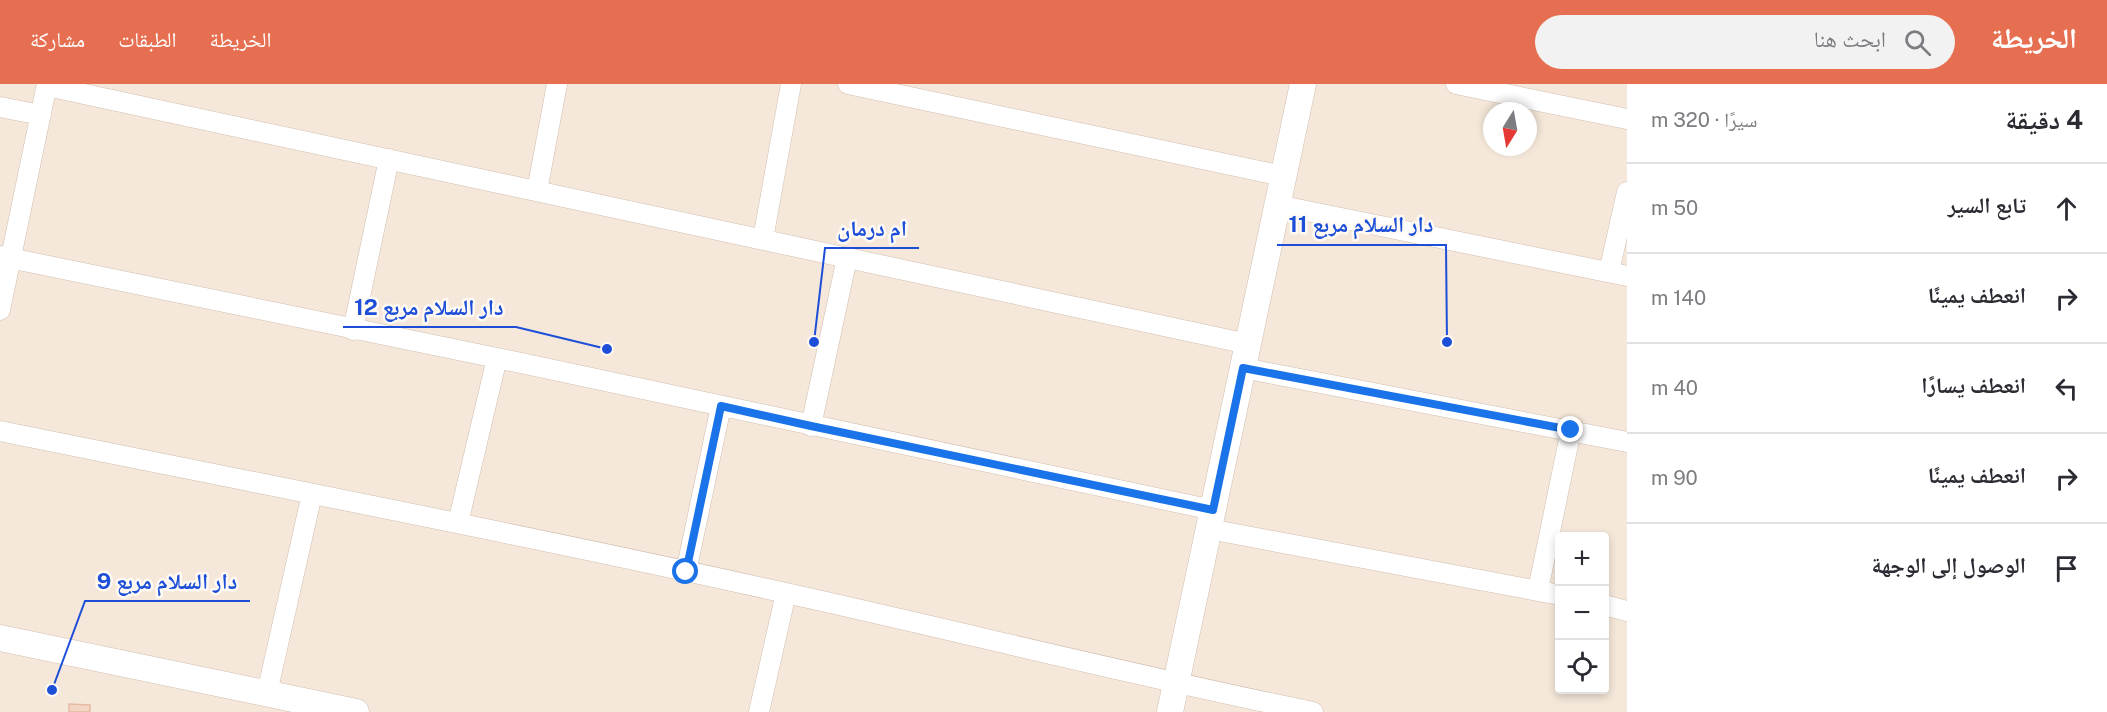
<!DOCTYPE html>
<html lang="ar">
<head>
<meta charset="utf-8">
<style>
	:root { --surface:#fff; --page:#f2f2f3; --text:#2b2b33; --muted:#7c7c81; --line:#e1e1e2; --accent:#e76f51 }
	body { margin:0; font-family:"Public Sans","Noto Naskh Arabic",sans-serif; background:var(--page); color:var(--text); direction:rtl }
	.controls { position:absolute; right:18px; bottom:18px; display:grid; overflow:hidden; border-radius:6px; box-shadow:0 3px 9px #0003 }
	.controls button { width:54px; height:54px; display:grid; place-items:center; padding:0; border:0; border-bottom:2px solid var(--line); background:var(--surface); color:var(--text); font:30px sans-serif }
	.compass { position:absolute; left:1483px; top:18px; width:54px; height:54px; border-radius:50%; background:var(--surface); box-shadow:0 3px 9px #0003; rotate:191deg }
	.stop { position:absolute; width:18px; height:18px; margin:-14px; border:4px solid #1a73e8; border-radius:50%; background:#fff }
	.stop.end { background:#1a73e8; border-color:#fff; box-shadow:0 2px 6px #0008 }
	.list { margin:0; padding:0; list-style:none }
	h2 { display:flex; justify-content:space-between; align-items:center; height:78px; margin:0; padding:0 24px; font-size:26px }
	h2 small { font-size:20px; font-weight:400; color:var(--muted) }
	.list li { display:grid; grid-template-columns:39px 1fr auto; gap:18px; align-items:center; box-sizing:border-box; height:90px; padding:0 24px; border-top:2px solid var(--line) }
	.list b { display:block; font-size:22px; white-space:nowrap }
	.list em { font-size:20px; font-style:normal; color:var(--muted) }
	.icon { flex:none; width:33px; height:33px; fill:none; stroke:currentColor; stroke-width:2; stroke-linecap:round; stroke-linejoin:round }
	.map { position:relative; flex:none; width:1627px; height:628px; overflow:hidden; direction:ltr }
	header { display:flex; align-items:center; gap:36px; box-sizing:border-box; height:84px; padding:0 30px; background:var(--accent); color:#fff }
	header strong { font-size:28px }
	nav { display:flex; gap:33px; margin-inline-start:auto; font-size:21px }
	.search { width:420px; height:54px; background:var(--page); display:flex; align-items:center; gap:15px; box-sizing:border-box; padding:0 21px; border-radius:33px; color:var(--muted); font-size:22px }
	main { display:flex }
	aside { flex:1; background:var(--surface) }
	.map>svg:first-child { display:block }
	.residential { fill:#f5e8da; fill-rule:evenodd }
	.building { fill:#f3d5c3; stroke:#e6bba3; stroke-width:1.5 }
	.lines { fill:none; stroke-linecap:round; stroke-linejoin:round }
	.minor-casing { stroke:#d1beb0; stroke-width:21 }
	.tertiary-casing { stroke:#d1beb0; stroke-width:27 }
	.minor { stroke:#fff; stroke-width:20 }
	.tertiary { stroke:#fff; stroke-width:26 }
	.route { stroke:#1a73e8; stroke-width:8 }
	.leader { fill:none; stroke:#1d4ed8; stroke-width:2 }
	.callout-dot { fill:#1d4ed8; stroke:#fffaf3; stroke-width:2 }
	.callout-label { font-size:22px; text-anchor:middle; font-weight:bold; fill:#1d4ed8; stroke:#fffaf3; stroke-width:5; stroke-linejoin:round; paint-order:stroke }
</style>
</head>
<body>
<header>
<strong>الخريطة</strong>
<div class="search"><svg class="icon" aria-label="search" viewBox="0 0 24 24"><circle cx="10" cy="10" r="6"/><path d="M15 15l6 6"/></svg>ابحث هنا</div>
<nav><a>الخريطة</a><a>الطبقات</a><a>مشاركة</a></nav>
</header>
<main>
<aside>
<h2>4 دقيقة<small>سيرًا · 320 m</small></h2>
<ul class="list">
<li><svg class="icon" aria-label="ahead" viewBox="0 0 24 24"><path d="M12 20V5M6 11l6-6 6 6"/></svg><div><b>تابع السير</b></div><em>50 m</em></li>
<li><svg class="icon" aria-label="right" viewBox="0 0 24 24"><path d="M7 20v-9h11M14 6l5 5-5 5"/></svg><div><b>انعطف يمينًا</b></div><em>140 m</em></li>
<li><svg class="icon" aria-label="left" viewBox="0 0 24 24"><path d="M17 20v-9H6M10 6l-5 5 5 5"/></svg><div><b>انعطف يسارًا</b></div><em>40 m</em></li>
<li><svg class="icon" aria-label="right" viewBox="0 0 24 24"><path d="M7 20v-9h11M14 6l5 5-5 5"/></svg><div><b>انعطف يمينًا</b></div><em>90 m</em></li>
<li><svg class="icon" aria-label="arrive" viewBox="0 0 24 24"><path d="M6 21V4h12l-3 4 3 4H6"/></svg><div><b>الوصول إلى الوجهة</b></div></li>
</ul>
</aside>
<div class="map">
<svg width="1627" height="628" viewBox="0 0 1627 628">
	<rect width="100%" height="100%" fill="#fdf6ec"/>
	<path class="residential" d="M0,0h1627v628h-1627zM1492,27h36v36h-36zM1560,452h44v154h-44z"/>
	<path class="building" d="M69,620l21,1v7h-21z"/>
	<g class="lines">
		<g class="minor-casing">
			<path id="minor" d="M848,0l435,92
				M1456,0l171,35
				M47,2l1201,258
				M0,23l41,8
				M537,107l20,-107
				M1277,121l350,71
				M763,155l28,-155
				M0,172l497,102 716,152
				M1609,188l18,-80
				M0,226l47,-226
				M353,246l36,-171
				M1243,284l384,74
				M811,342l36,-168
				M0,347c262,53 525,104 786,162 176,39 350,83 527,119
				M458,439l39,-165
				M1209,445l351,66
				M686,488l35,-166
				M1538,506l33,-160
				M1604,521l23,6
				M267,609l45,-199
				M759,628l27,-119"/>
		</g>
		<g class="tertiary-casing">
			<path id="tertiary" d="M0,554l356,74
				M1170,628l133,-628"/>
		</g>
		<use href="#minor" class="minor"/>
		<use href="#tertiary" class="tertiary"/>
	</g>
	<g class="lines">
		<path class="route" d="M686,488l35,-166 90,20 402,84 30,-142 328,62"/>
	</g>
	<path class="leader" d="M1447 258L1446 161H1277M814 258L825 164H919M607 265L516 243H343M52 606L85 517H250"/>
	<g class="callout-dot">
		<circle cx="1447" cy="258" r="6"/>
		<circle cx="814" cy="258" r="6"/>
		<circle cx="607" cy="265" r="6"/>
		<circle cx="52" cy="606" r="6"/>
	</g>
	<g class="callout-label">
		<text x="1361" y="148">دار السلام مربع 11</text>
		<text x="872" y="152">ام درمان</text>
		<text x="429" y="231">دار السلام مربع 12</text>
		<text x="167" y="505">دار السلام مربع 9</text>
	</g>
</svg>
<div class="controls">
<button>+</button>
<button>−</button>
<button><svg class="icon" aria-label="locate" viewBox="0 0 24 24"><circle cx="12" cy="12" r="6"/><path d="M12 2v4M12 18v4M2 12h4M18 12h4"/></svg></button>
</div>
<svg class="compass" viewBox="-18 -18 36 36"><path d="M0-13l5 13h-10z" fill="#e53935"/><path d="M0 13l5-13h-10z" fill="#7c7c81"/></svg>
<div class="stop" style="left:686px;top:488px"></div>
<div class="stop end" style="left:1571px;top:346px"></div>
</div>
</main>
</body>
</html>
